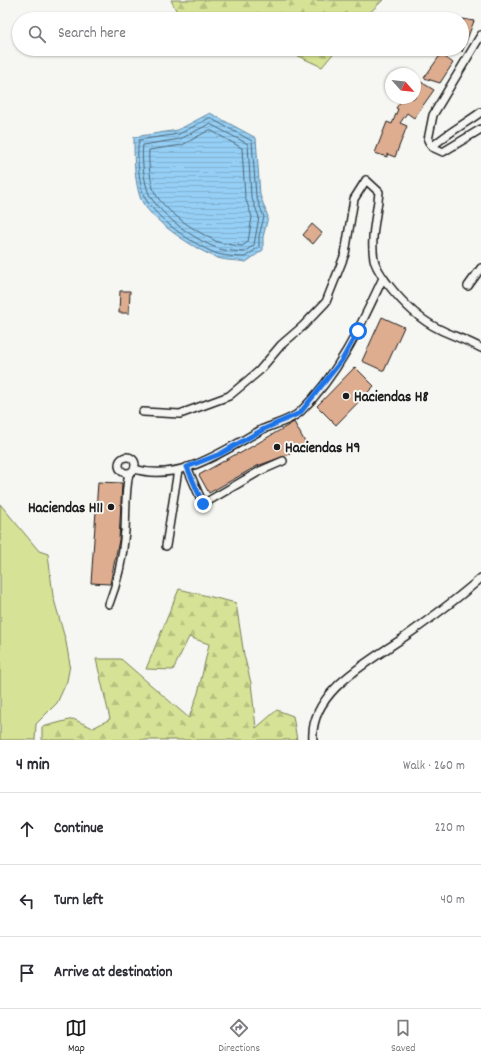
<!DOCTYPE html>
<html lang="en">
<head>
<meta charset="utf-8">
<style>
	:root { --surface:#fff; --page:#f7f7f7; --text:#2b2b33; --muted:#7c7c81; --line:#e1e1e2; --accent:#1c1c1c }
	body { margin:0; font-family:Dekko,sans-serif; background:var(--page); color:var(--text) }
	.compass { position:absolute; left:385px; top:68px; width:36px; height:36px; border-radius:50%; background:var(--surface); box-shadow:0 1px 3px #0004; rotate:117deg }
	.stop { position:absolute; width:12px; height:12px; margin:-9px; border:3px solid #1a73e8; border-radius:50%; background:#fff }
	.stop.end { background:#1a73e8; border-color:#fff; box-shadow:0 1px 4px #0008 }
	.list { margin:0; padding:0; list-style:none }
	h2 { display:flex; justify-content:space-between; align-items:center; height:52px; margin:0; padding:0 16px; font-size:17px }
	h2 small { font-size:13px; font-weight:400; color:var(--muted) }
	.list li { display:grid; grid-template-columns:26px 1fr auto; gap:12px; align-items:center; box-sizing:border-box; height:72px; padding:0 16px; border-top:1px solid var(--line) }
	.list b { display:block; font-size:15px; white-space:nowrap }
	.list em { font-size:13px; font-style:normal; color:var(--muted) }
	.icon { flex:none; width:22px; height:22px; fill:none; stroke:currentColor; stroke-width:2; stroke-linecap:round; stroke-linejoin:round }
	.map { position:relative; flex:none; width:481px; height:740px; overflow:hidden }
	.search { position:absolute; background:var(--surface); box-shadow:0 1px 3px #0004; left:12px; right:12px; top:12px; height:44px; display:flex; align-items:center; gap:10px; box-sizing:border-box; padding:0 14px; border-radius:22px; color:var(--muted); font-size:15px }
	.sheet { height:268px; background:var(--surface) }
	nav { display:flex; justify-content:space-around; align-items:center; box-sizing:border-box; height:56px; border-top:1px solid var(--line); background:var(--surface); font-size:11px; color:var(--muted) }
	nav a { display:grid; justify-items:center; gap:2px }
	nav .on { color:var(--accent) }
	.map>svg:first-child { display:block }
	.green { fill:#d6e295; stroke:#797f58 }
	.forest { fill:url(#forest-firs); stroke:#797f58 }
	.water { fill:url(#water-rules); stroke:#65879e }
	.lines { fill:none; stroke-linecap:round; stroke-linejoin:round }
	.shore { stroke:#4c6473; stroke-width:1 }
	.building { fill:#dead90; stroke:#1c1c1c }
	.minor-casing { stroke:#1c1c1c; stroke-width:10 }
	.minor { stroke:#f6f6f2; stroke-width:7 }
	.route { stroke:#1a73e8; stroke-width:5 }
	.poi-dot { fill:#1c1c1c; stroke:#f6f6f2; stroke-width:1.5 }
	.labels { text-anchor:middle; stroke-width:4; stroke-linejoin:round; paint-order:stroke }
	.poi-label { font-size:15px; font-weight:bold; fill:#1c1c1c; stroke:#f6f6f2; text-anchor:start }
</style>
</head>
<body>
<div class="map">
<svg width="481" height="740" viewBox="0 0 481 740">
	<defs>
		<pattern id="forest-firs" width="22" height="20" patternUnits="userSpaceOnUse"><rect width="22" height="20" fill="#d6e295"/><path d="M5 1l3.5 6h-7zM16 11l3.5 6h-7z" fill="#b7c180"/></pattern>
		<pattern id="water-rules" width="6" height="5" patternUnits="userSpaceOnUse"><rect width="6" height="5" fill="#95cff5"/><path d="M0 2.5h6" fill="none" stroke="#80b1d1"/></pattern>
	</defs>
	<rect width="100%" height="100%" fill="#f6f6f2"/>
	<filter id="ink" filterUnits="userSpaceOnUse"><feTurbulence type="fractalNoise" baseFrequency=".025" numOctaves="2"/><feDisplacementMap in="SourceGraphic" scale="8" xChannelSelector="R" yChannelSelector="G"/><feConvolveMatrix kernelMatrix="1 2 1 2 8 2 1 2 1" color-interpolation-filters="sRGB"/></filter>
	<g filter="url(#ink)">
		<path class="green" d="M0,504l39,47 9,3 5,42 13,46 4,23 -3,16 -10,22 -21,21 -1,16h-35z"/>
		<path class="forest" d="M171,0h212l-20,19h-177l-6,-1z
			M283,49h54l-15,18z
			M179,589l57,14 8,52 7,28 5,45 21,-18 16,6 4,24h-255v-13l31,-8 20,9 17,-9 -14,-60h25l68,59 9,-25 11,-49 -20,-7 -16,33 -27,-1z"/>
		<path class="water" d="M210,113l46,25 4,57 8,22 -5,20v13l-17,12c-10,-2 -24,-1 -33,-6 -20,-8 -66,-38 -73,-59 -6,-19 -6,-40 -6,-60l44,-7z"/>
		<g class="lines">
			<path class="shore" d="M210,118l42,23 4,55 8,21 -5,19v11l-14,10c-9,0 -22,-1 -30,-4 -24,-10 -57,-33 -70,-55 -6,-11 -9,-45 -6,-58l40,-6z
				M210,124l38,20 3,52 8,21 -5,28 -10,7c-9,-1 -20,-1 -27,-4 -22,-8 -55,-32 -67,-52 -6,-11 -9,-39 -7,-51l37,-6z
				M210,130l32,18 3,49 7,20 -4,25 -6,4c-7,-1 -17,-1 -24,-4 -20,-9 -53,-30 -63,-49 -5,-10 -7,-33 -6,-43l33,-5z"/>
		</g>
		<path class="building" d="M463,19l11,2 -12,31v-31z
			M441,54l12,9 -13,20 -16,-5z
			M415,81l4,3 2,-2 13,8 -20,28 -7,-5 -7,10 7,3 -12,31 -8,-3v3l-12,-4 12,-31 5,2 6,-15 -2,-1 7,-10h12z
			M312,224l10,9 -9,11 -10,-9z
			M120,291h10l-1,22h-10z
			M382,317l22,10 -20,44 -22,-10z
			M355,367l19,19 -38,39 -19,-19z
			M294,422l12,22 -21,12 -28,10 -48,27 -10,-18 39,-22 1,1z
			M98,482l24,1 -3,57 -9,44 -19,-1z"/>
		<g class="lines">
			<g class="minor-casing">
				<path id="minor" d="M481,35l-48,80 -5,25 4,7 11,5 38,-23
					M432,147c15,-14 33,-23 49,-35
					M468,286l13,-18
					M143,412l37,2 49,-18 30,-25 22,-26 22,-19 23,-24 19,-48 9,-55 12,-19 13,12c-2,23 -9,45 -5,67 1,8 8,17 13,24 14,18 31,36 52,46 14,7 28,11 42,19
					M119 465a8 8 0 1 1 16 0a8 8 0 1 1-16 0Z
					M187,467l16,37 57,-33 23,-10
					M134,469c47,14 90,-19 129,-40 12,-5 29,-9 38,-18 38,-37 60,-86 82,-133
					M166,546l12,-76
					M109,604c9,-23 14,-48 16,-73 1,-19 0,-39 4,-58
					M313,740c-4,-48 57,-79 90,-102 27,-19 53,-38 78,-60"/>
			</g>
			<use href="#minor" class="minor"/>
		</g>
	</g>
	<g class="lines" filter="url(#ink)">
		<path class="route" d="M203,504l-16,-37 33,-13 44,-25 36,-16 42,-53 16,-29"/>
	</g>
	<g class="poi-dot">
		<circle cx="346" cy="396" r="4"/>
		<circle cx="277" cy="447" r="4"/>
		<circle cx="111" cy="507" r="4"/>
	</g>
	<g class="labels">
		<g class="poi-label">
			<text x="354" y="401">Haciendas H8</text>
			<text x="285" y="452">Haciendas H9</text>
			<text x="103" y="512" text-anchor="end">Haciendas H11</text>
		</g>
	</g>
</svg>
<svg class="compass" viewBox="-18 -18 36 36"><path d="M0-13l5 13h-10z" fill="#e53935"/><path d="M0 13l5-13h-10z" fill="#7c7c81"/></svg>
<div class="stop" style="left:358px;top:331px"></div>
<div class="stop end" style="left:203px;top:504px"></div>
<div class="search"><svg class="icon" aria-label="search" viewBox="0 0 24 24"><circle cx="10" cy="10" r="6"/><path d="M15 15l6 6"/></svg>Search here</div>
</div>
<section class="sheet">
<h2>4 min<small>Walk · 260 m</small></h2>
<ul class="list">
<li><svg class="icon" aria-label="ahead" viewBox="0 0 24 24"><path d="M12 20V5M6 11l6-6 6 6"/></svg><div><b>Continue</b></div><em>220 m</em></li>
<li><svg class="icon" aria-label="left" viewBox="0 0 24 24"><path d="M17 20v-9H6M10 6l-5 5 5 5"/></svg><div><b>Turn left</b></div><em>40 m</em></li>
<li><svg class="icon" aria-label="arrive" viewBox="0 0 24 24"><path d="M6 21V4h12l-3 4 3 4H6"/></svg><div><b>Arrive at destination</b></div></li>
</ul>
</section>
<nav>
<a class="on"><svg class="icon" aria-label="map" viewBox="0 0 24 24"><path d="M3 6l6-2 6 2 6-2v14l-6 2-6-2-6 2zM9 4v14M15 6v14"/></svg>Map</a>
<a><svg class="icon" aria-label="directions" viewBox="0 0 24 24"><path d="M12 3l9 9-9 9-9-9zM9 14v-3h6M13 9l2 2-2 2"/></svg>Directions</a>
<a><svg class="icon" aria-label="saved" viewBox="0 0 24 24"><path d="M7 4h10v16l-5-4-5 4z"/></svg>Saved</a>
</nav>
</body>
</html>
